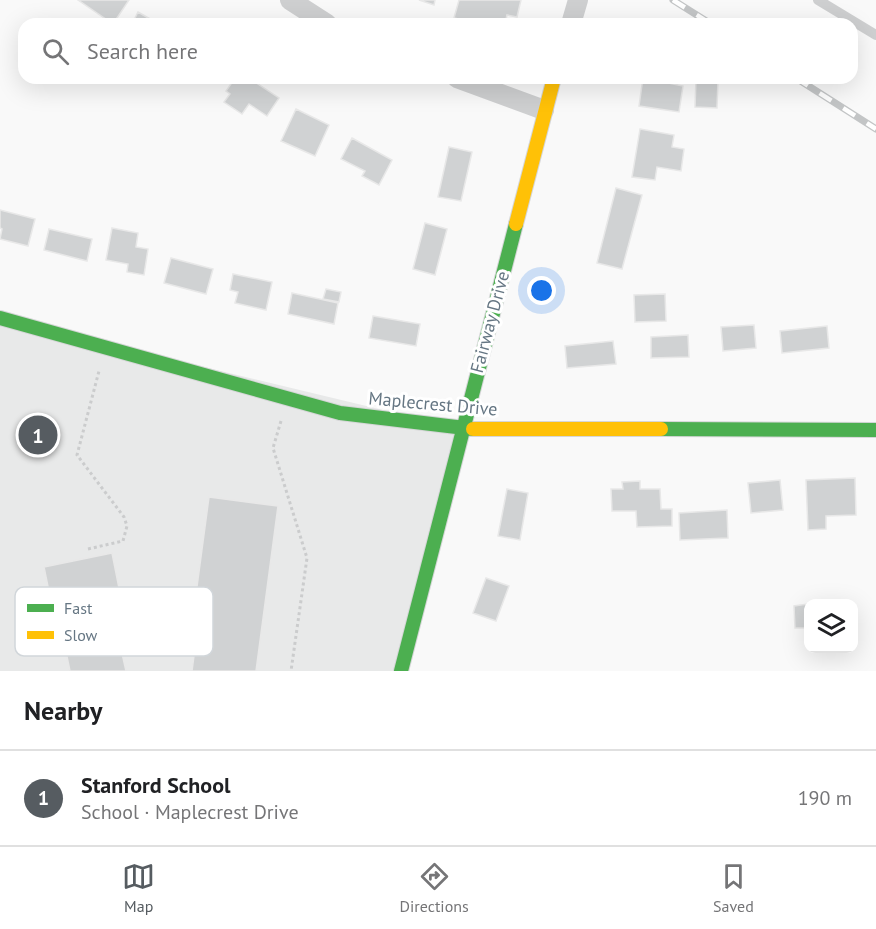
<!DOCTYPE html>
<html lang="en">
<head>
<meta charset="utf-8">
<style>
	:root { --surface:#fff; --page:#f2f2f2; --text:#202124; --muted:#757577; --line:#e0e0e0; --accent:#565c61 }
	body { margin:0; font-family:"PT Sans",sans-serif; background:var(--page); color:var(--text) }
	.controls { position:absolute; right:18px; bottom:18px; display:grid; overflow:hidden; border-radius:12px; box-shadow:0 6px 24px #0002 }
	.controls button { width:54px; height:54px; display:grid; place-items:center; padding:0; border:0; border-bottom:2px solid var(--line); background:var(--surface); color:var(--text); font:30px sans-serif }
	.you { position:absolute; left:542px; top:291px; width:21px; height:21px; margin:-15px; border:4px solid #fff; border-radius:50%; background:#1a73e8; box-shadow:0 0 0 9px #1a73e833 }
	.badge { display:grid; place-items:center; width:39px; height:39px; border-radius:50%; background:var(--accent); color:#fff; font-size:20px; font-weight:700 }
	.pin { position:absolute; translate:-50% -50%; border:3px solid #fff; box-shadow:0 2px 6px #0006 }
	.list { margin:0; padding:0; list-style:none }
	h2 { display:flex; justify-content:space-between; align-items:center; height:78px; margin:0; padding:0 24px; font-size:26px }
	h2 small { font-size:20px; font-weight:400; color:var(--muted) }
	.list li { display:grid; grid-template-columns:39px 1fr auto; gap:18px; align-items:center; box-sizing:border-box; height:96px; padding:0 24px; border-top:2px solid var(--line) }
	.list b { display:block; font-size:22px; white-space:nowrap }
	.list p { margin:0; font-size:20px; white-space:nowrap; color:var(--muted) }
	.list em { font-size:20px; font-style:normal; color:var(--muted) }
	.icon { flex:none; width:33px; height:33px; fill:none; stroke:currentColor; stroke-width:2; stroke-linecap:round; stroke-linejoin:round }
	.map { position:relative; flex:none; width:876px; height:671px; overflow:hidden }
	.search { position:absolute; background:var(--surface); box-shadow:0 6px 24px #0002; left:18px; right:18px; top:18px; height:66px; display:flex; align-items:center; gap:15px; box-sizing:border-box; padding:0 21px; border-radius:18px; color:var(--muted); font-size:22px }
	.sheet { height:174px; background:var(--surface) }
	nav { display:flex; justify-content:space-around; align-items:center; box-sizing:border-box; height:84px; border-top:2px solid var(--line); background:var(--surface); font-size:16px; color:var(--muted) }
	nav a { display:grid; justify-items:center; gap:3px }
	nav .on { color:var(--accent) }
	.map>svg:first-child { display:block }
	.built { fill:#e8e9e9 }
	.building { fill:#d0d2d3; stroke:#e8e8e8; stroke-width:1.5 }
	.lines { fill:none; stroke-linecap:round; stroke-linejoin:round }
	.fast-casing { stroke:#d5d6d7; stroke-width:16 }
	.slow-casing { stroke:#d5d6d7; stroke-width:16 }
	.path { stroke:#cbcccd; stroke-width:3; stroke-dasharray:3 3; stroke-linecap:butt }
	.lane { stroke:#cecfd0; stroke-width:10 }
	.street { stroke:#cecfd0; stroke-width:20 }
	.fast { stroke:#4caf50; stroke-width:14 }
	.slow { stroke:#ffc107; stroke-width:14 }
	.rail-casing { stroke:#c3c5c6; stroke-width:7 }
	.rail { stroke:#fff; stroke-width:4.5; stroke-dasharray:14; stroke-linecap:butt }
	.labels { text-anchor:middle; stroke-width:6; stroke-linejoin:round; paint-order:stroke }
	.street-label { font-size:18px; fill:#657683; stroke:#fff }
	.key { fill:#fff; stroke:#d1d6da; stroke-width:1.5 }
	.key-label { font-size:16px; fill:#657683 }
</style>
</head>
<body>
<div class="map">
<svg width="876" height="671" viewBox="0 0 876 671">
	<rect width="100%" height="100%" fill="#f9f9f9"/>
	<path class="built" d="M0,318l462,111 -61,242h-401z"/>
	<path class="building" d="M78,0h51l-16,24z
		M419,0h16l-1,5z
		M459,0h62l-4,17 -10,-2 -2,9h-24l-27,-6z
		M138,12l21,12h-27z
		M235,78h14l30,20 -12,18 -18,-12 -7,10 -18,-12 6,-8 -4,-3z
		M643,78h26l-1,5 15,3 -4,26 -40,-6z
		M696,79l22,1 -1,28 -22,-1z
		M296,109l33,16 -14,31 -34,-15z
		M640,129l34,6 -2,12 12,2 -3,22 -24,-4 -2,13 -23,-3z
		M352,138l40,22 -13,25 -17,-9 3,-5 -24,-12z
		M449,147l23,5 -11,49 -23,-4z
		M616,188l26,7 -20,74 -25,-6z
		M0,210l35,9 -7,27 -28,-7 2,-10 -2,-1z
		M425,223l22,6 -12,46 -22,-6z
		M112,228l26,5 -2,14 12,2 -4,26 -17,-3 1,-8 -22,-4z
		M49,229l43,10 -5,22 -43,-11z
		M171,258l42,11 -7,25 -42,-11z
		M233,274l39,8 -6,28 -31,-7 3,-11 -8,-2z
		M326,289l15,3 -2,10 -16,-3z
		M292,293l46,10 -4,21 -46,-10z
		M665,294l1,27 -31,1 -1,-27z
		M373,316l47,8 -4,22 -47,-8z
		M754,325l2,23 -33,3 -2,-24z
		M827,326l2,22 -47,5 -2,-22z
		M688,335l1,22 -38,1v-21z
		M613,341l3,23 -49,4 -2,-22z
		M855,478l1,37 -30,1v13l-18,1 -2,-50z
		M780,480l3,30 -32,3 -3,-30z
		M640,481v8h20l1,20h11v17l-35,1 -1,-16h-24l-1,-22h12l-1,-7z
		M507,489l21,4 -8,47 -22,-4z
		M209,497l69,9 -22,165h-64l4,-31 -6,-1z
		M727,510l1,28 -48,2 -1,-27z
		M112,553l17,85 -10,2 7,31h-56l-4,-19 -5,-1 -17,-84z
		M486,578l23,8 -13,35 -23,-8z
		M808,604v24h-13l-1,-22z"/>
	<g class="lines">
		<g class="fast-casing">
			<path id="fast" d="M0,318l340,95 133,16
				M661,429l215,1
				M401,671l115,-447"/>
		</g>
		<g class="slow-casing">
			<path id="slow" d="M516,224l38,-146
				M473,429h188"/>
		</g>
		<path class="path" d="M281,421l-8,27 34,110 -16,113
			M88,549l35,-8 4,-15 -3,-9 -47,-62 22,-84"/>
		<path class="lane" d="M818,0l58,35"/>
		<path class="street" d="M290,0l37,24
			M571,24l7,-24
			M457,78l87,32"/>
		<use href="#fast" class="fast"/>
		<use href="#slow" class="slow"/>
		<g class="rail-casing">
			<path id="rail" d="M673,0l38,24
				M796,78l80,51"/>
		</g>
		<use href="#rail" class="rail"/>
	</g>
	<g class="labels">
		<g class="street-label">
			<text transform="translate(490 322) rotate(-75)" y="6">Fairway Drive</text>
			<text transform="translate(433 404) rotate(5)" y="6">Maplecrest Drive</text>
		</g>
	</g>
	<rect x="15" y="587" width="198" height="69" rx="9" class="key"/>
	<rect x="27" y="604" width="27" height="8" fill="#4caf50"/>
	<rect x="27" y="631" width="27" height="8" fill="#ffc107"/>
	<g class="key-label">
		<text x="64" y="614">Fast</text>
		<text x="64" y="641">Slow</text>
	</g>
</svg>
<div class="controls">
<button><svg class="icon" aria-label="layers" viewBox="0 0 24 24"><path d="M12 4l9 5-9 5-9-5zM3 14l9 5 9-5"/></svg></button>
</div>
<div class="you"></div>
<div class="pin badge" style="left:38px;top:435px">1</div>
<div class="search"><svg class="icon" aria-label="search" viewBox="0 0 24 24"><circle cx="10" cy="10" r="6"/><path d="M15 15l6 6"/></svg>Search here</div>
</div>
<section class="sheet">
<h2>Nearby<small></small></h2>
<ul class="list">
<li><span class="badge">1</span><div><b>Stanford School</b><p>School · Maplecrest Drive</p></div><em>190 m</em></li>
</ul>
</section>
<nav>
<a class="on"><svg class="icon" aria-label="map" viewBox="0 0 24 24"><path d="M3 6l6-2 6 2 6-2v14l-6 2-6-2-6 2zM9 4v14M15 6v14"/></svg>Map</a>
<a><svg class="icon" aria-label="directions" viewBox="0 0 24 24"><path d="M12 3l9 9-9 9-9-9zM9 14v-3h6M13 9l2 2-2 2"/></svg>Directions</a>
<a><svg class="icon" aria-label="saved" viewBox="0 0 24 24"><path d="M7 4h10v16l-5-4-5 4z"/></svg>Saved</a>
</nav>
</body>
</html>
